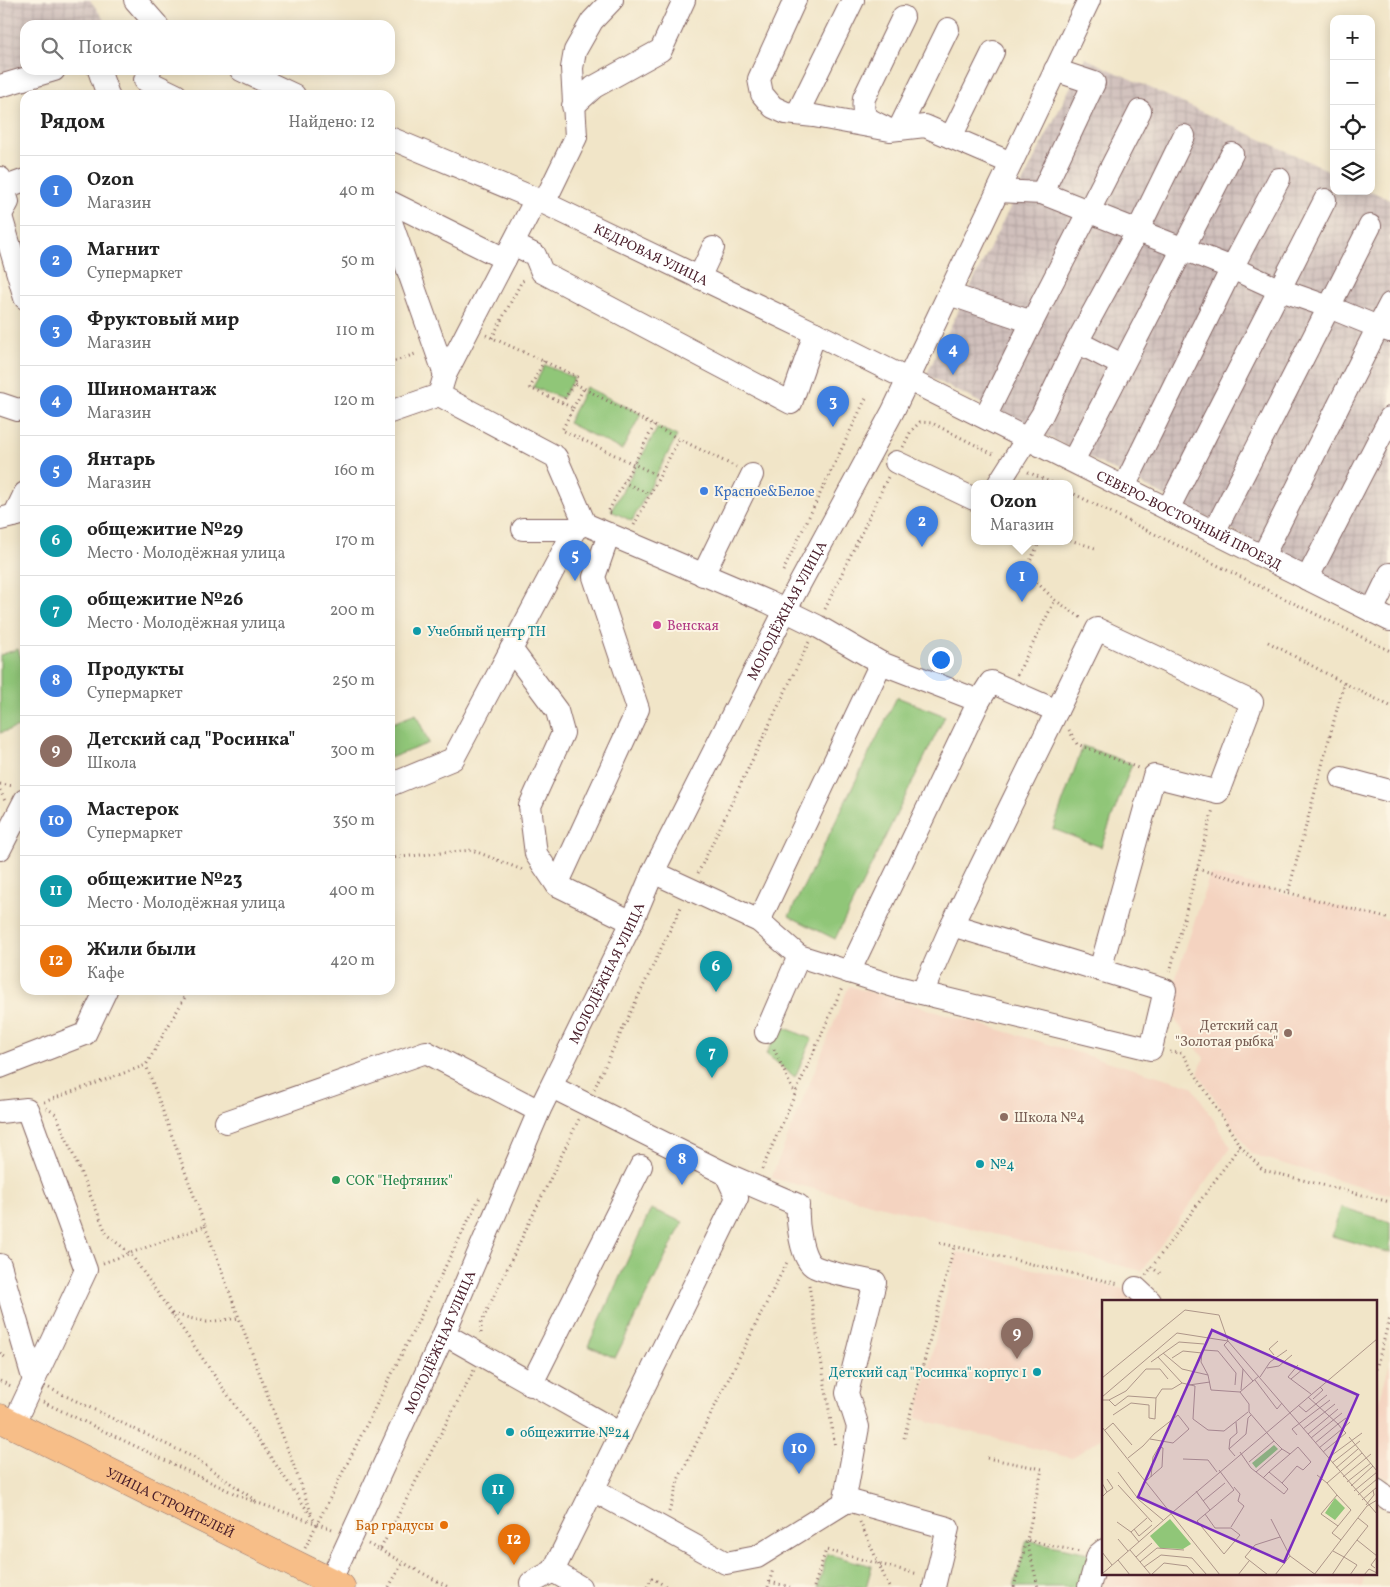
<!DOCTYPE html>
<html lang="ru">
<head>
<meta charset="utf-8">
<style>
	:root { --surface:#fff; --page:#f2f2f2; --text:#222; --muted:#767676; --line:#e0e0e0; --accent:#ea580c }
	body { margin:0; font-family:Vollkorn,serif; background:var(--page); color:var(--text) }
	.controls { position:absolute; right:15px; top:15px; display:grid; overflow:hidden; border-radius:10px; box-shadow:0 2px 12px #0003 }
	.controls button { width:45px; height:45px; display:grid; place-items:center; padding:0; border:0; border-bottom:1px solid var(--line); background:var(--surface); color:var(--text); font:25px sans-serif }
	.you { position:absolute; left:940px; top:659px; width:18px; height:18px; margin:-12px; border:4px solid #fff; border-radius:50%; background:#1a73e8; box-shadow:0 0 0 8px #1a73e833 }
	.badge { display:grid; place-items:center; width:32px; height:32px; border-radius:50%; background:var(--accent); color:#fff; font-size:16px; font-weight:700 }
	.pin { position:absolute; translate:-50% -41px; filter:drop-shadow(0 1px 2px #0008) }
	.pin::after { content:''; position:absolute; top:26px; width:18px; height:15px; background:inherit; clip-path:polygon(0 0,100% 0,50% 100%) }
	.popup { position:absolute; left:971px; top:480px; width:102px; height:65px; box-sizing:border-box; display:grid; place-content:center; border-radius:10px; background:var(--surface); filter:drop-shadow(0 1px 4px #0005); font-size:16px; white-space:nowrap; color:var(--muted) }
	.popup b { font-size:19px; color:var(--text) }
	.popup::after { content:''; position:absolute; left:50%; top:100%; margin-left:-10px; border:10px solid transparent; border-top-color:var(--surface) }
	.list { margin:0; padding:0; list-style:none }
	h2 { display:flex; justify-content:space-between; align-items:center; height:65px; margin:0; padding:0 20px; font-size:21px }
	h2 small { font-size:16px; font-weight:400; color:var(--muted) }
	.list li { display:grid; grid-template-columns:32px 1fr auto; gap:15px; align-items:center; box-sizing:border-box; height:70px; padding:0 20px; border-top:1px solid var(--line) }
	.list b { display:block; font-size:19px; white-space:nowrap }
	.list p { margin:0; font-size:16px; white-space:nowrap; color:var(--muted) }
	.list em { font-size:16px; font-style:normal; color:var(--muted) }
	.icon { flex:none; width:28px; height:28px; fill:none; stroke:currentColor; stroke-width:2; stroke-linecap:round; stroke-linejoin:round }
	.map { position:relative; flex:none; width:1390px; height:1587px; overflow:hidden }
	.search { position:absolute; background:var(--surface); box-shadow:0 2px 12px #0003; left:20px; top:20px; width:375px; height:55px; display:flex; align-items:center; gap:12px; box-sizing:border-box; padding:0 18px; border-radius:15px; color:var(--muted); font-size:19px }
	.panel { position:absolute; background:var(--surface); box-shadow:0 2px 12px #0003; left:20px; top:90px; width:375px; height:905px; border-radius:15px }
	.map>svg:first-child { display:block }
	.built { fill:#f4d3c0 }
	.industrial { fill:url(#industrial-grid) }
	.park { fill:#90c678; stroke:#6d7252 }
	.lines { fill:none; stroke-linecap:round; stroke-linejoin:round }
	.minor-casing { stroke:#846462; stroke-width:24 }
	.major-casing { stroke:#846462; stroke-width:29 }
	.path { stroke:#846462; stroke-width:3; stroke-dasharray:1 4; stroke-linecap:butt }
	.minor { stroke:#fff; stroke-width:22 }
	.major { stroke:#f7be88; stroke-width:28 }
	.shop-dot { fill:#3f7fe0; stroke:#fcf5e5; stroke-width:2 }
	.hotel-dot { fill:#d1479c; stroke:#fcf5e5; stroke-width:2 }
	.culture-dot { fill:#0f9aa8; stroke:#fcf5e5; stroke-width:2 }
	.education-dot { fill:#8d6e63; stroke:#fcf5e5; stroke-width:2 }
	.leisure-dot { fill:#2e9e5b; stroke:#fcf5e5; stroke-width:2 }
	.food-dot { fill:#e8710a; stroke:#fcf5e5; stroke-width:2 }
	.labels { text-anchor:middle; stroke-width:4; stroke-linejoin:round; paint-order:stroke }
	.street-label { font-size:14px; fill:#4a1f2b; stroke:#fcf5e5 }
	.shop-label { font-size:14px; fill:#366cbe; stroke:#fcf5e5; text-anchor:start }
	.hotel-label { font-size:14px; fill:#b23c85; stroke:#fcf5e5; text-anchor:start }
	.culture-label { font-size:14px; fill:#0d838f; stroke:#fcf5e5; text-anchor:start }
	.education-label { font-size:14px; fill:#785e54; stroke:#fcf5e5; text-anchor:end }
	.leisure-label { font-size:14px; fill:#27864d; stroke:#fcf5e5; text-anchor:start }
	.food-label { font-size:14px; fill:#c56008; stroke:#fcf5e5; text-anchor:end }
	.inset-road { fill:none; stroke:#ae9689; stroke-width:1 }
	.view { fill:#7b2cbf; fill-opacity:0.15; stroke:#7b2cbf; stroke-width:2.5 }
	.inset-edge { fill:none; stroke:#4a1f2b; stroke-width:2.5 }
</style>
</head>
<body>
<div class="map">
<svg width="1390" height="1587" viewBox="0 0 1390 1587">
	<defs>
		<pattern id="industrial-grid" width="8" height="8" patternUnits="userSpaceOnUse" patternTransform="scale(1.25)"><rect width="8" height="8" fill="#d0c0bc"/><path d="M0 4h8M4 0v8" fill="none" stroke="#b4a5a2"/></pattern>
	</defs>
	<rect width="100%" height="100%" fill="#fcf5e5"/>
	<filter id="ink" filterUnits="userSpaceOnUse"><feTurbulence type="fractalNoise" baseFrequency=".02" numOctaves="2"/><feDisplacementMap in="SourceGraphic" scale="10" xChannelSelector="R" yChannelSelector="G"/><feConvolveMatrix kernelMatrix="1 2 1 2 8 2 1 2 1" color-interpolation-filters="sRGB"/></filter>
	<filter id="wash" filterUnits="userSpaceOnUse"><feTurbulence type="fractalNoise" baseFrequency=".0096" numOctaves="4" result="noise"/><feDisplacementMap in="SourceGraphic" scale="20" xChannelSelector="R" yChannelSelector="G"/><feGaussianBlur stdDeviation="1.12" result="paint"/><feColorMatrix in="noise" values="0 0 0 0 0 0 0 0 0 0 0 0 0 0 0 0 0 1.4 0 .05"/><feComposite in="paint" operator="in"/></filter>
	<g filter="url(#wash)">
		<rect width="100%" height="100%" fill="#f1e5c8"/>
		<path class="built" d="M1210,874l180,46v275l-139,-41 -53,-81 6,-15 -38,-50z
			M849,986l343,100 39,61 -89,124 -371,-93z
			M957,1252l171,38 13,11h-37v136l-33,21 -155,-40z
			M1390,1363v117l-14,-7 3,-19 -3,-3v-38z
			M1104,1573h261l-3,14h-261z"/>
		<path class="industrial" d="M0,0h90l18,25h-83v41l-25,7z
			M1085,58l249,115v18h37l19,9v410l-464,-235z"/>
		<path class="park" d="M545,365l29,13 -12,20 -29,-11z
			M586,387l55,27 -19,36 -54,-27z
			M658,427l19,9 -45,85 -21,-10z
			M18,649l7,21v55l-25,8v-78z
			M897,697l48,19 -110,223 -46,-23z
			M416,714l13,29 -39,15v-34z
			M1083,746l49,18 -31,83 -48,-18z
			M781,1026l31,13 -17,38 -29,-23z
			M1341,1207l49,15v31l-58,-17z
			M651,1209l32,13 -68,136 -27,-12z
			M1027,1540l71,15 -9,32h-75z
			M827,1554l45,12 -6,21h-48z"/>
	</g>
	<g filter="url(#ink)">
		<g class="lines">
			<g class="minor-casing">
				<g id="minor">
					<path d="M135,0l22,25"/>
					<path d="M795,0l-36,79 3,15 11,13 13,6 28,3 76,14 35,-4 86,37"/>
					<path d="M99,70l9,25"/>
					<path d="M150,70l-5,10 31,15"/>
					<path d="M241,70l53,25"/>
					<path d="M0,86l54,-16"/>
					<path d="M573,106l21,-19 67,-37 23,-50"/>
					<path d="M797,114l56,-114"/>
					<path d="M884,127c-16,-8 -23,-9 -20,-29l39,-81"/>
					<path d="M899,129l49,-100"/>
					<path d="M951,137l42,-85"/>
					<path id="s1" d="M390,138l146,61 279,134 575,287"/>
					<path d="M0,178l8,24 -8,14"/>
					<path d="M3,188l22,-8"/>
					<path d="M998,191l44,2 190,75 46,21 51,18 -115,225"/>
					<path d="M1042,193l52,-110 -39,-13"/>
					<path d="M536,199l-91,176 -6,20 117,62 29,67 183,78 49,24 64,37"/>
					<path d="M390,202l115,57"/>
					<path d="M544,203l32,-66 -4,-69 3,-17 17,-30 20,-21"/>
					<path d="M1,216l24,82"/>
					<path d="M390,219l55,156"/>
					<path d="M513,244l22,11 7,17 249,131 24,-70"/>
					<path d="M699,278l14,-30"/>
					<path d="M949,294l83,28 108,-211"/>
					<path d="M1390,304l-12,23 12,4"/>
					<path d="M1077,342l45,23"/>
					<path d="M0,404l18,6 7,-2"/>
					<path d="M990,407l42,-85"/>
					<path d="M390,412l49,-17"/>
					<path d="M1073,461l159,-307"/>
					<path d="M896,462l78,37"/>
					<path d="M999,483l43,-68 35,-73 61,-112 46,-94"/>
					<path d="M1124,487l108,-219 47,-89"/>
					<path d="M1168,509l157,-309"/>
					<path d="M14,516l11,-23"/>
					<path d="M0,519l25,-6"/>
					<path d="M523,529h52l10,-5"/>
					<path d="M609,534l-15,43 44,132 -81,176 75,37"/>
					<path d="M1263,556l115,-229 -49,-20 41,-81"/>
					<path d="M703,575l49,-100"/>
					<path d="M1307,579l83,-161"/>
					<path d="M1372,611l18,-37"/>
					<path d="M511,649l46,62 6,22 -33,73 6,48 21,31"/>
					<path d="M1342,778l48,13"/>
					<path d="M390,785l63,-26 122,-230"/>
					<path d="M0,849l25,-49"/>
					<path d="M653,872l106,49 40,35 98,31 254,62 14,-59 -65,-20"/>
					<path d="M759,921l122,-258 98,38 -130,271"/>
					<path d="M952,925l105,-214"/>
					<path d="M922,993l30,-68 148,45 54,-194 64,16 34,-90 -155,-73 -40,82 -66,-29 -12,19"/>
					<path d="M766,1032l33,-76"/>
					<path d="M0,1067l85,-33 21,-44"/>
					<path d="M552,1087l174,87 11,24 -184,373 27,16"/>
					<path d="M0,1112l27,-3 59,161 -73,155"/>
					<path d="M226,1122l200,-70 113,59"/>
					<path d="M726,1174l72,31c-1,14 2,55 17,62 16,7 42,11 60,15l-28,111 11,34 -14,76"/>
					<path d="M0,1265l34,116"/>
					<path d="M1136,1288l14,13"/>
					<path d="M444,1334l177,100"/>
					<path d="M531,1385l110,-219"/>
					<path d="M593,1490l133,73 31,-6 87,-54 7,-2 97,27 -14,59"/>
					<path d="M1376,1490l14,10"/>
					<path id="s2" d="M330,1582l114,-248 95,-223 93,-189 21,-50 132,-261 108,-200 196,-411"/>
					<path d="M531,1583l22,-12"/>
					<path d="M1089,1587l9,-32 6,-5"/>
				</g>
			</g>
			<g class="major-casing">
				<g id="major">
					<path id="s3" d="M0,1418l341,169"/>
				</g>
			</g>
			<path class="path" d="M486,335l92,42 -4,6 105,56
				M492,338l30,-57 5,-2
				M544,361l-14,27 43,20 -11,22 97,46
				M390,363l28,-10
				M562,403l12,-20
				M573,408l11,-20
				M903,447l8,-16 9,-9 12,1 63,32
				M1028,472l24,11
				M623,482l27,12
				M1070,492l320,159
				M611,513l-3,-1 46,-86
				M634,525l45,-86 57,28
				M1070,540l25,8
				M1040,541l-15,30 30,29 28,19
				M783,571l83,-173
				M825,609l63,-132
				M1268,642l76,41 -56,210
				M1017,675l38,-75
				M1344,683l46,23
				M1069,730l8,14 61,24
				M0,784l14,2
				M0,790l5,11
				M390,858l82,-8 53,21
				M1197,869l193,50
				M698,873l111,-231
				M1170,972l43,-163
				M774,1049l21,46
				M594,1089l88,-184
				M44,1102l102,-37 43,-75
				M46,1108l10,6 51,121 23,18 184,267
				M1240,1146l23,24 127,32
				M762,1169l80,-181
				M205,1226l107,289
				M940,1243l179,41
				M103,1263l102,-37 -59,-161
				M1151,1267l10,7
				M1146,1275l94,-129 -58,-93 -13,-1
				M809,1285l26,162
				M172,1314l35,8 32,-4
				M481,1333v-10l98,-204
				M0,1353l7,6
				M1376,1369l14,-52
				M0,1381l11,5
				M49,1388l146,70 61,43
				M43,1402l201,96 91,32
				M904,1438l50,-191
				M987,1458l55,11 -15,71 53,12
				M669,1512l10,-34 109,-218
				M860,1522l29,65
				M1027,1541l11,46
				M368,1544l12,6 94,-180
				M305,1548l176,-353
				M380,1550l68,37
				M770,1582l20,5
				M389,1587l14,-25
				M647,1587l5,-9 15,9
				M768,1587l5,-18
				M814,1587l12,-37 92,24
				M1014,1587l13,-47"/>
			<use href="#minor" class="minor"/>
			<use href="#major" class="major"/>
		</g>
	</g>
	<circle class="shop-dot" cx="704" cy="491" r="5"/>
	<circle class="hotel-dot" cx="657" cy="625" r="5"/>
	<g class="culture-dot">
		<circle cx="417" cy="631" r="5"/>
		<circle cx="980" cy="1164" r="5"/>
		<circle cx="1037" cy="1372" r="5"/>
		<circle cx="510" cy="1432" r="5"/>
	</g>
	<g class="education-dot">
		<circle cx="1288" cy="1033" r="5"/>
		<circle cx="1004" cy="1117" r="5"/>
	</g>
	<circle class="leisure-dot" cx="336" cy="1180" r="5"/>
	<circle class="food-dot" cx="444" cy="1525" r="5"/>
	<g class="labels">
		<g class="street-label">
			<text dy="5" stroke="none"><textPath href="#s1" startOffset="286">КЕДРОВАЯ УЛИЦА</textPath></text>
			<text dy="5" stroke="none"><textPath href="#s1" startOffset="886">СЕВЕРО-ВОСТОЧНЫЙ ПРОЕЗД</textPath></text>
			<text dy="5" stroke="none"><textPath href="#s2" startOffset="1074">МОЛОДЁЖНАЯ УЛИЦА</textPath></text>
			<text dy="5" stroke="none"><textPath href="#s2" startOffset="669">МОЛОДЁЖНАЯ УЛИЦА</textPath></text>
			<text dy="5" stroke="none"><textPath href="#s2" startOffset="264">МОЛОДЁЖНАЯ УЛИЦА</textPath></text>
			<text dy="5" stroke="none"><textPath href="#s3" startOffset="190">УЛИЦА СТРОИТЕЛЕЙ</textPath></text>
		</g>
		<g class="shop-label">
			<text x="714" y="496">Красное&amp;Белое</text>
		</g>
		<g class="hotel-label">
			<text x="667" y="630">Венская</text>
		</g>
		<g class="culture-label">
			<text x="427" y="636">Учебный центр ТН</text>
			<text x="990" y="1169">№4</text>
			<text x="1027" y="1377" text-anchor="end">Детский сад "Росинка" корпус 1</text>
			<text x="520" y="1437">общежитие №24</text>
		</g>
		<g class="education-label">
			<text x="1278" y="1030">Детский сад<tspan x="1278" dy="16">"Золотая рыбка"</tspan></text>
			<text x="1014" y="1122" text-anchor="start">Школа №4</text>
		</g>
		<g class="leisure-label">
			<text x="346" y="1185">СОК "Нефтяник"</text>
		</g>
		<g class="food-label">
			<text x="434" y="1530">Бар градусы</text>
		</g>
	</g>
	<g transform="translate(1102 1300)">
		<rect width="275" height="275" fill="#f1e5c8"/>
		<path d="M172,145l4,4 -22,19 -4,-5zM233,198l10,10 -10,12 -10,-7zM68,219l21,25 -8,5 -23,-1 -10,-12z" fill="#90c678"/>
		<path class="inset-road" d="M126,41l-4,4 19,24 -2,21M102,50l14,1 18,22 -1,12M61,53l19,16 26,6 3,15 29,2M100,53l-1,9 7,13M172,55l-5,-6 9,-8M56,57l24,26 13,3 -2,33 15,11 16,1 24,-19M70,58l11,-7 19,2 2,-5M49,62l28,-20 25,2M196,65l-10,12 23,17M165,68l12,-2 13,-11M141,69l10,12M157,76l-19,16 9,12v8l25,29M158,77l10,-15 17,-12M0,78l83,-68 34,5 9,26 149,173M189,79l12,-10M153,80l22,29 5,-6M87,85l21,-3M0,97l75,-64 51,8M206,97l30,27 -23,19M54,98l6,-9h10l10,-6M211,99l10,-9 -3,-3M0,100h7l6,6 13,-10 28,2 -1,21 -6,-1v-13l-18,-2 -18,12M7,100l17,-9 20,-22h14l8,10M196,105l8,7 21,-17M0,127l118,148M201,129l32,-25M3,130l8,-7 19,22M206,134l30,-25M195,135l-5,-6 38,-29M247,137l28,34M209,138l31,-25M217,148l23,-19 -4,-5 8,-6M127,149l1,-10 7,-6 -1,-11M138,152l11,16 33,26 4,-5 -6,-6M221,152l23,-19 -4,-4 8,-7M133,156l-6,-7 17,-15 2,-16 3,-3M26,158l15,-12 11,-12 24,-19 11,14 -16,14 -23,-4M226,158l34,-25M81,159l25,1 9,12M147,162l25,-21 8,8 -26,23M230,163l28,-22M234,168l22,-19M16,172l21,28 24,20M167,172l21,-18M215,175l10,8 35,-30M241,177l28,-23M161,178l6,-6 13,11 15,-17 6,4 8,-8 -13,-15 -8,7 -8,-5M5,179l6,9 -6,4M45,180l15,-13 1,-19 -4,-1 -6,10 -2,20M245,182l24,-19M0,183l5,9 -5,5M225,183l10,12M16,185l34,37M249,186l22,-20M94,191l14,19M252,191l23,-19M256,195l19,-16M260,200l15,-13M101,201l22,-18M264,205l8,-10 -1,-5M71,212l204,-173M103,214l10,14h16l9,7 -16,19 -27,-33 37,-31 -15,-20M169,219l19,37 26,19M15,222l14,10M236,226l-17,-12 16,-19 14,15 -13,16 -6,7 9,7M129,227l13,-21 -6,-5 2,-7 -6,-7M32,229l5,7 13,-11M16,239l10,12M255,240l11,-14 -10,-8M37,242l-8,-10 16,-14M28,250l21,25M0,252l10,13M34,257l16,-14M16,260l12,15M38,262l17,-14 27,2M42,267l17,-12 31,3 15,17M273,268l-4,-3 6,-8M0,274l71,-62M49,275l13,-12 23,3 8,9M136,275l11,-14M166,275l-23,-18 10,-12 25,-8M173,275l15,-19M212,275l53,-69 10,-6M230,275l12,-18 -11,-6M248,275l7,-10 -13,-8 13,-17 20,16M262,275l5,-6 8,4"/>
		<path class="view" d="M110,30l146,65 -74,167 -146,-65z"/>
		<rect width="275" height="275" class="inset-edge"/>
	</g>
</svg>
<div class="controls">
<button>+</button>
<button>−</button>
<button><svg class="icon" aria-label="locate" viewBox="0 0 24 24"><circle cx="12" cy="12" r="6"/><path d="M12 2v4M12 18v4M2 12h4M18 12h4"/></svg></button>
<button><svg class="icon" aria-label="layers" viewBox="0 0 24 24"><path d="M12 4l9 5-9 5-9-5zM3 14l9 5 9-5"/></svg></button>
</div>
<div class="you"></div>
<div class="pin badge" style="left:1022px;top:602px;background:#3f7fe0">1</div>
<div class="popup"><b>Ozon</b>Магазин</div>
<div class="pin badge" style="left:922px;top:547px;background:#3f7fe0">2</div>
<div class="pin badge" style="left:833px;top:427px;background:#3f7fe0">3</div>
<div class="pin badge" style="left:953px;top:375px;background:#3f7fe0">4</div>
<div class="pin badge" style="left:575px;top:581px;background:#3f7fe0">5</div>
<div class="pin badge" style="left:716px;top:992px;background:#0f9aa8">6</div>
<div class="pin badge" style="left:712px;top:1078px;background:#0f9aa8">7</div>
<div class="pin badge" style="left:682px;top:1185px;background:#3f7fe0">8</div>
<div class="pin badge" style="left:1017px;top:1359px;background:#8d6e63">9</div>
<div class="pin badge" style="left:799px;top:1474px;background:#3f7fe0">10</div>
<div class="pin badge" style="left:498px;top:1515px;background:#0f9aa8">11</div>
<div class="pin badge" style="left:514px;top:1565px;background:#e8710a">12</div>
<div class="search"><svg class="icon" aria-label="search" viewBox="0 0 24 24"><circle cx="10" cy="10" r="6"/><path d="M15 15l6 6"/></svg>Поиск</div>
<section class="panel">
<h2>Рядом<small>Найдено: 12</small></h2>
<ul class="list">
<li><span class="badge" style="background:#3f7fe0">1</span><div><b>Ozon</b><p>Магазин</p></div><em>40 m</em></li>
<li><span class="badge" style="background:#3f7fe0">2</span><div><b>Магнит</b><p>Супермаркет</p></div><em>50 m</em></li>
<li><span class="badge" style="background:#3f7fe0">3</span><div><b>Фруктовый мир</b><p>Магазин</p></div><em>110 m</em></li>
<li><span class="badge" style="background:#3f7fe0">4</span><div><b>Шиномантаж</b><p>Магазин</p></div><em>120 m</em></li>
<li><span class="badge" style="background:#3f7fe0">5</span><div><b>Янтарь</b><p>Магазин</p></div><em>160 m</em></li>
<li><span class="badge" style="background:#0f9aa8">6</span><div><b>общежитие №29</b><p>Место · Молодёжная улица</p></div><em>170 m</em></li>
<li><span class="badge" style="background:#0f9aa8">7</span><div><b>общежитие №26</b><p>Место · Молодёжная улица</p></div><em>200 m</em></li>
<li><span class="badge" style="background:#3f7fe0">8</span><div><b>Продукты</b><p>Супермаркет</p></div><em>250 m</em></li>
<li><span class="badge" style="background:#8d6e63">9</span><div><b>Детский сад &quot;Росинка&quot;</b><p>Школа</p></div><em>300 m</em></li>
<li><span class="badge" style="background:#3f7fe0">10</span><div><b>Мастерок</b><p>Супермаркет</p></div><em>350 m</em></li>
<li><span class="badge" style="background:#0f9aa8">11</span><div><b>общежитие №23</b><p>Место · Молодёжная улица</p></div><em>400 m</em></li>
<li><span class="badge" style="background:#e8710a">12</span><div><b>Жили были</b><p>Кафе</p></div><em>420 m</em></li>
</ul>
</section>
</div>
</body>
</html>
